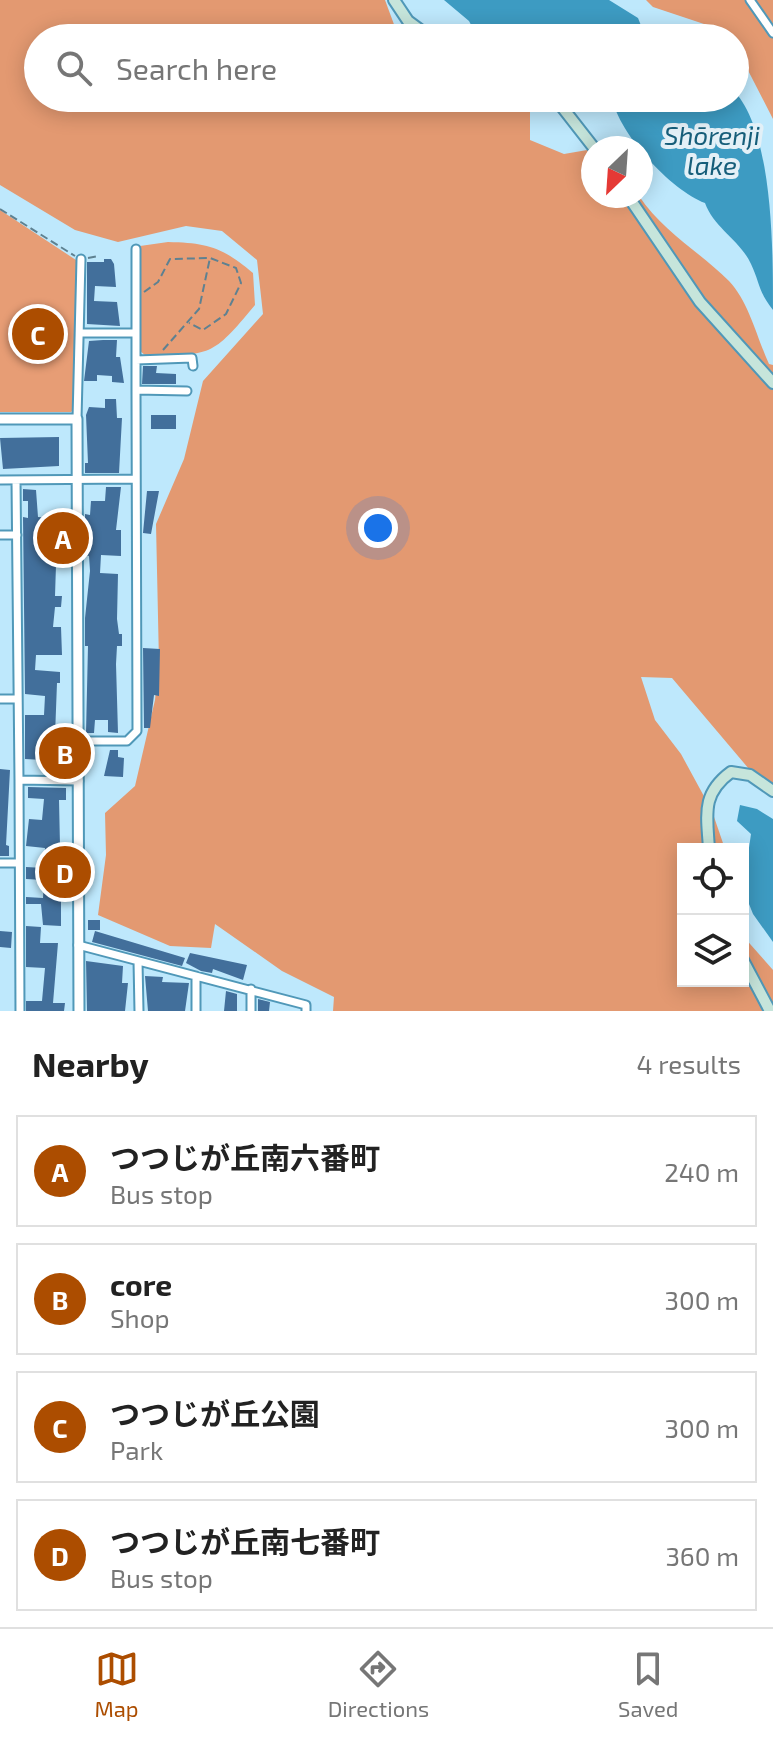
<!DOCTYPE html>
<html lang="en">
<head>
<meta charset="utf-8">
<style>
	:root { --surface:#fff; --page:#f2f2f2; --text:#222; --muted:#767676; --line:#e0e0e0; --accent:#ac4d00 }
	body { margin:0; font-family:"Exo 2","Noto Sans JP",sans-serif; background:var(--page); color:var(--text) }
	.controls { position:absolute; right:24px; bottom:24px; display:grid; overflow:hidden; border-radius:0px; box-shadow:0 4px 20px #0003 }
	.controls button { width:72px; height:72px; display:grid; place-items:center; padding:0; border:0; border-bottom:2px solid var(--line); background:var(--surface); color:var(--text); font:40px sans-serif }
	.compass { position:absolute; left:581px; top:136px; width:72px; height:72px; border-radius:50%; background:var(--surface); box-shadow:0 4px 20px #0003; rotate:205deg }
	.you { position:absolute; left:378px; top:528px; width:28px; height:28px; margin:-20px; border:6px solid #fff; border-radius:50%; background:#1a73e8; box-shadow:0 0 0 12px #1a73e833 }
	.badge { display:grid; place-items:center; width:52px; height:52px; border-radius:50%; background:var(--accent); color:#fff; font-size:26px; font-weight:700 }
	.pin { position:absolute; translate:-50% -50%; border:4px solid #fff; box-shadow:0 2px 8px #0006 }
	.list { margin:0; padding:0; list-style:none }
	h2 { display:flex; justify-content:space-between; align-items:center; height:104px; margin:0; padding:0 32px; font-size:34px }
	h2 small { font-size:26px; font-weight:400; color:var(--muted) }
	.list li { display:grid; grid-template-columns:52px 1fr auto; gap:24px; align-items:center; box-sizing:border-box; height:112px; margin:0 16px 16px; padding:0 16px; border:2px solid var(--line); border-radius:0px }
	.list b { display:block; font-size:30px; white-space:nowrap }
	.list p { margin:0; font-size:26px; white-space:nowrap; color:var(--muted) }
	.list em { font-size:26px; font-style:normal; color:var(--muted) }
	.icon { flex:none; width:44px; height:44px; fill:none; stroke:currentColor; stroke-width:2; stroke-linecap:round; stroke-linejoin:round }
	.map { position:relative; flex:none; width:773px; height:1011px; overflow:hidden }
	.search { position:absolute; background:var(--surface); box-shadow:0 4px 20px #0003; left:24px; right:24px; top:24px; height:88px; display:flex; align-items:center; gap:20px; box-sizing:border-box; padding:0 28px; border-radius:44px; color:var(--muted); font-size:30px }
	.sheet { height:616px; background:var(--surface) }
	nav { display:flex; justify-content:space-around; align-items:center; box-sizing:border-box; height:112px; border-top:2px solid var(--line); background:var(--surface); font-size:22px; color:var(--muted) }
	nav a { display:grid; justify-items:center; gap:4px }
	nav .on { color:var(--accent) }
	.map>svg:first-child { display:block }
	.green { fill:#e79d75 }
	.forest { fill:#e39971 }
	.water { fill:#3d9bc2 }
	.building { fill:#426f9b }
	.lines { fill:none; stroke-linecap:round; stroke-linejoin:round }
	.minor-casing { stroke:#5098b8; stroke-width:11 }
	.tertiary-casing { stroke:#5098b8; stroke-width:13 }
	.secondary-casing { stroke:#5098b8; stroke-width:14 }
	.path { stroke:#5e8191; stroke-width:2; stroke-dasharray:8 4; stroke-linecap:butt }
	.minor { stroke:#fff; stroke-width:7 }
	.tertiary { stroke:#fff; stroke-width:9 }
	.secondary { stroke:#c6e5db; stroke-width:10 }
	.labels { text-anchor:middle; stroke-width:8; stroke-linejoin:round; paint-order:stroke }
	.water-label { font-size:26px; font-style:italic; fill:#165e7a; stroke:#e3f0f7 }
</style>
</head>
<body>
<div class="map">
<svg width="773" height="1011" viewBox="0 0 773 1011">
	<rect width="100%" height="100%" fill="#bee8fc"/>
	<path class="green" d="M0,210l76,50v147l-5,5h-71z
		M168,242c40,1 54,5 85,31l2,32c-44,53 -43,49 -109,51l-7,-6 1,-104z"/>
	<path class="forest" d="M0,0h385l14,38h-361v60h480l12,9v33l34,14 29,-5v47h46c23,35 61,56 90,85 20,21 28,57 40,83l4,1v420l-24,-16 -77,-91 -31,-1 14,43 26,34 31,57 13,38h-42v132h60v-45l30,34v41h-440l1,-14 -52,-26 -67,-47 -4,24 -41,-2 -72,-31 8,-60 -1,-42 30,-27 20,-86 4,-37 -3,-139 28,-65 19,-78 60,-67 -6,-54 -35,-29 -36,-5 -68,16 -43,-12 -75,-45z
		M646,0h127v119l-38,-74v-7h-9l-13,-11 -60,-20z"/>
	<path class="water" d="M444,0h165l29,18 6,15 17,-1 11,6h-194l-9,-17z
		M735,92c38,43 38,155 38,218 -15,-19 -13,-27 -22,-46 -11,-24 -37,-36 -46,-61 -34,-13 -86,-69 -93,-105h123z
		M740,805l17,4 16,10v123l-20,-28 -10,-25 8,-55 -14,-13z"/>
	<path class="building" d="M104,259h7l3,5 2,23 -21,-1 -1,15 23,1 3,24 -33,-2v-62h17z
		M103,340h14l-1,17h4l4,26 -12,-1v-6l-15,-1v6h-13l5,-40z
		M143,366h14l-1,7 20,1v10h-34z
		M105,399h11l1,19h5l-3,55h-34v-10h3l-2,-48 3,-8 16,1z
		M151,415h25v14h-25z
		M59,437v29l-56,3 -3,-31z
		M106,487h15l-5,43h5v26l-20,-1 -1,18 18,1 -1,45 2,15h3v12h-5l-1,18 2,69 -10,-1v-12h-13l-1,13h-8l2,-87h-3v-28l5,-47 -1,-15 -4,-1v-41l5,1 1,-14h14z
		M23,489l13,1 2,27 15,1v14h3l-4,33h4l-1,31h7l-1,11h-6l-2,20h8l1,28h-26l-1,15 25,2v11h-3l-3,79 7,1v11l-18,-1v-13l-18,-1v-44h19l1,-19 -20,-2 -2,-177 5,1v-17h-5z
		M147,491h12l-8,43 -8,-1z
		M143,648l17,1 -1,47 -5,-1 -4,33h-6z
		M110,750h8v7l6,1 -1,19 -19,-1z
		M0,769l10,1 -4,75 3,1v10h-9z
		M28,787l38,1v12h-7l1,46 -7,38v13h8v29l-18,-1 -2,-21h-15v-7l17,1 1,-18 -18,-1v-12l18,1 1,-20 -19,-2 3,-27 13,1 2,-21 -16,-1z
		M88,920h12v10h-12z
		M26,926l15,1 -1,16h18l-5,60h12l-1,8h-38v-10h16l3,-33 -19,-1z
		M0,931l12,1 -1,16 -11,-1z
		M95,931l90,27 -3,8 -90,-24z
		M190,953l57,12 -4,15 -30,-11 -1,4 -11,-2 -15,-8z
		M86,961l37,5 -1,17h6l-3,28h-38z
		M145,976l18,1 -1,5 27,1 -4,28h-37z
		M226,991l11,3v17h-13z
		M258,999l12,3 -1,9h-11z"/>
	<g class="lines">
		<g class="minor-casing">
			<path id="minor" d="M750,0l23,33
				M136,249v141
				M80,333h56
				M136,360l56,-2 1,8
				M77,419l4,-160
				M0,480l135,-1
				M16,480l3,300
				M0,535h17
				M0,699h18
				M78,741h49l10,-10 -1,-341 51,1
				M0,863h19
				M78,945l228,60v6
				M138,961l1,50
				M196,976v35
				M251,989v22
				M20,1011l-1,-231 60,1"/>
		</g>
		<g class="tertiary-casing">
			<path id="tertiary" d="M0,419h77l2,592"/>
		</g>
		<g class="secondary-casing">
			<path id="secondary" d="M394,0l14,21 23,17
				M555,98l39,50
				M628,196l72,106 73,81
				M709,849c-2,-34 -8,-55 22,-77l19,3 23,16
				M743,960l27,51"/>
		</g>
		<path class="path" d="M0,209l75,47
			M88,258l11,-2
			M144,292l14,-10 12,-23 40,-1 26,10 5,15 -15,31 -23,16 -14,-7
			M163,350l36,-41 11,-51"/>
		<use href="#minor" class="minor"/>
		<use href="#tertiary" class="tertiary"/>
		<use href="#secondary" class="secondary"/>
	</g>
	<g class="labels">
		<g class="water-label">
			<text x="712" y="145">Shōrenji<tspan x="712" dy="30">lake</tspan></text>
		</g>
	</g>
</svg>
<div class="controls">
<button><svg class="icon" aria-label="locate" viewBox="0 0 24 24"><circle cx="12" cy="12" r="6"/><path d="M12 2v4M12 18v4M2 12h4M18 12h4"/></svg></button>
<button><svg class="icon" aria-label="layers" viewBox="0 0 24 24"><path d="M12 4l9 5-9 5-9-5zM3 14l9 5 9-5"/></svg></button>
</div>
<svg class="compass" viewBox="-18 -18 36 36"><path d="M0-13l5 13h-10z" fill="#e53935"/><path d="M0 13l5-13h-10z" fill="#767676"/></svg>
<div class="you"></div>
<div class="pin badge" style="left:63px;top:538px">A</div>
<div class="pin badge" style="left:65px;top:753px">B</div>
<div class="pin badge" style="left:38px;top:334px">C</div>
<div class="pin badge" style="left:65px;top:872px">D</div>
<div class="search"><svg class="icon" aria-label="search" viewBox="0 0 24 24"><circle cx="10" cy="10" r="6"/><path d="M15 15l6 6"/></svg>Search here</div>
</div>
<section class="sheet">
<h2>Nearby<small>4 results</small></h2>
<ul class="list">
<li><span class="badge">A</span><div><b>つつじが丘南六番町</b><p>Bus stop</p></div><em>240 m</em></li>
<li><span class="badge">B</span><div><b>core</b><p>Shop</p></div><em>300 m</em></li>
<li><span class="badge">C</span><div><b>つつじが丘公園</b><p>Park</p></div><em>300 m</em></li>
<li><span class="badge">D</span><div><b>つつじが丘南七番町</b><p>Bus stop</p></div><em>360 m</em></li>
</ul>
</section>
<nav>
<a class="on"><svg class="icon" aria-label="map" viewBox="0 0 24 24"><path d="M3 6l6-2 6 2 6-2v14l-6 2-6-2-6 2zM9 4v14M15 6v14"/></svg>Map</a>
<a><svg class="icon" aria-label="directions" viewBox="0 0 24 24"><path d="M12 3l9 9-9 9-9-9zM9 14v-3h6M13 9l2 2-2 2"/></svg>Directions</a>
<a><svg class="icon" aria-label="saved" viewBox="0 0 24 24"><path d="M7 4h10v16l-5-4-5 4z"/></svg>Saved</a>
</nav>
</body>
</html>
